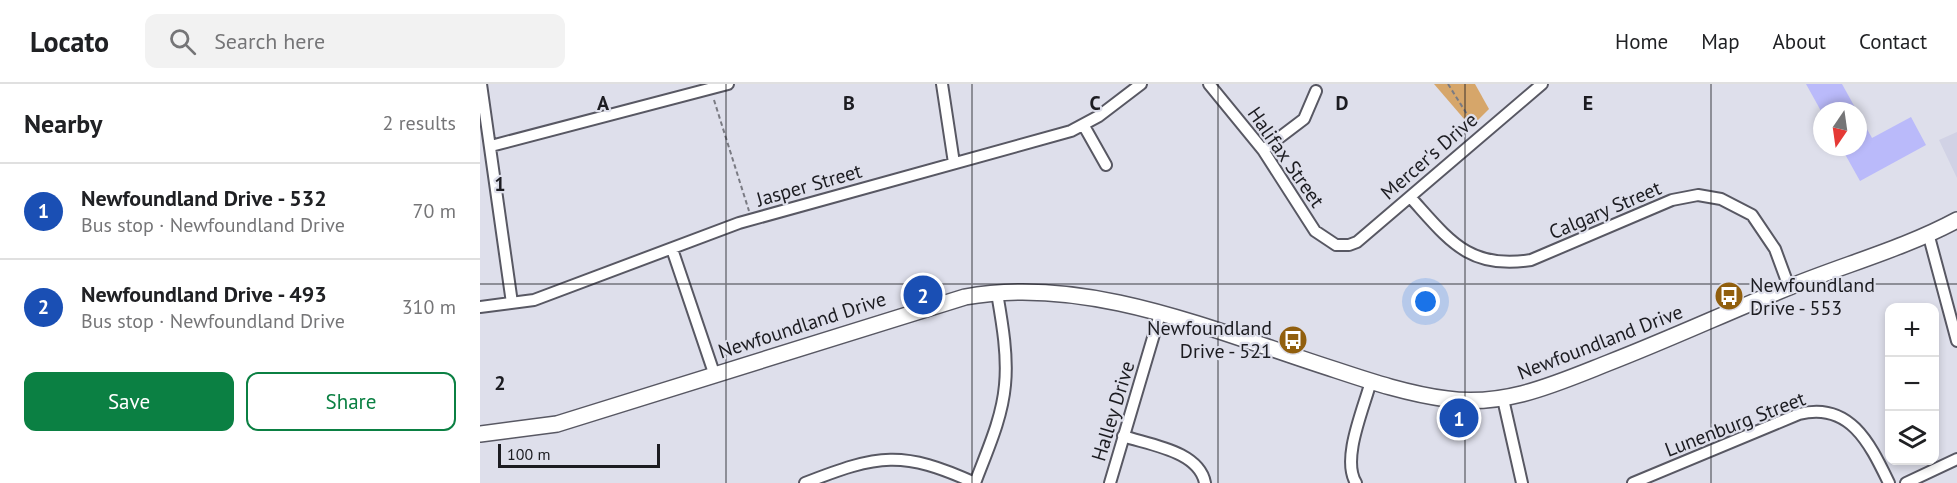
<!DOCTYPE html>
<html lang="en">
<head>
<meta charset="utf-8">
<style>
	:root { --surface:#fff; --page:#f2f2f2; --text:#202124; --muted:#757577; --line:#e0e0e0; --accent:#0b8043 }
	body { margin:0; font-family:"PT Sans",sans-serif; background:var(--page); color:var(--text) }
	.controls { position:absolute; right:18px; bottom:18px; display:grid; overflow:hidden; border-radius:12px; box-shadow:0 3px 9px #0003 }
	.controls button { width:54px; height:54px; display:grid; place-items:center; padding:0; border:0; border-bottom:2px solid var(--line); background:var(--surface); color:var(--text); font:30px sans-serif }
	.compass { position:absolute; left:1333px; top:18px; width:54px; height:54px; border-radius:50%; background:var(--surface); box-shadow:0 3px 9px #0003; rotate:193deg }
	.scale { position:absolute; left:18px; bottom:15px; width:162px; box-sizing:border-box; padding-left:6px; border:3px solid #1c1c21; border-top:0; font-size:16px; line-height:21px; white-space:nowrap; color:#1c1c21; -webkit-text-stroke:4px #dedfeb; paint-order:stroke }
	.you { position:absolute; left:946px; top:218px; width:21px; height:21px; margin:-15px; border:4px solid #fff; border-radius:50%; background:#1a73e8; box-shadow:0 0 0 9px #1a73e833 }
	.badge { display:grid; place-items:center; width:39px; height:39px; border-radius:50%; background:var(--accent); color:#fff; font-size:20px; font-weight:700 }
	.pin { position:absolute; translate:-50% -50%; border:3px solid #fff; box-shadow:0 2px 6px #0006 }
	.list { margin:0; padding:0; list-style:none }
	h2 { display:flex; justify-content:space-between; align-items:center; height:78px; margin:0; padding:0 24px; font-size:26px }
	h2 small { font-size:20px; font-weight:400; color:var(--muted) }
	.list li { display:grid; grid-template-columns:39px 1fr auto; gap:18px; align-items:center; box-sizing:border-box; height:96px; padding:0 24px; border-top:2px solid var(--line) }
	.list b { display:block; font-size:22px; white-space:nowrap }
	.list p { margin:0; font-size:20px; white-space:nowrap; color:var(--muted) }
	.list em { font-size:20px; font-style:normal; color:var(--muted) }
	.actions { display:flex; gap:12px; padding:18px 24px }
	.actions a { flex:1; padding:14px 0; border:2px solid var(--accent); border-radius:12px; text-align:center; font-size:21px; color:var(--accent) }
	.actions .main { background:var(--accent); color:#fff }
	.icon { flex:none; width:33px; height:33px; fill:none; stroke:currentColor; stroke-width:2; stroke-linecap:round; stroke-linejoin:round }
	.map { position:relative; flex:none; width:1477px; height:399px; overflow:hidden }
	header { display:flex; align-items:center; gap:36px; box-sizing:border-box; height:84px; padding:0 30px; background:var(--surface); border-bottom:2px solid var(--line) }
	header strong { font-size:28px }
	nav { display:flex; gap:33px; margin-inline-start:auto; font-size:21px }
	.search { width:420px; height:54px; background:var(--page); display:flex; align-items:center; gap:15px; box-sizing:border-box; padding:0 21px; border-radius:12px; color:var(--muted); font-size:22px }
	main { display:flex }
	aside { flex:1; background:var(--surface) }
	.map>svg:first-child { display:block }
	.built { fill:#d1d2e5 }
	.green { fill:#d6a66a }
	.building { fill:#babafa }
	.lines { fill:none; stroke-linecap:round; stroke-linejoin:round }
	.street-casing { stroke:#585863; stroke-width:14 }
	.secondary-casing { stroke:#585863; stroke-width:18 }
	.path { stroke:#7a7b83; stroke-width:2; stroke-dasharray:4.5 3; stroke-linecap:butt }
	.street { stroke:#fff; stroke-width:10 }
	.secondary { stroke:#fff; stroke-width:15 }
	.grid { fill:none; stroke:#1c1c21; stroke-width:1.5; stroke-opacity:0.55 }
	.labels { text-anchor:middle; stroke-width:4.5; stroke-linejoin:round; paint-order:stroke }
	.street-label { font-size:20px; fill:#1c1c21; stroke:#dedfeb }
	.poi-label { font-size:20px; fill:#1c1c21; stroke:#dedfeb; text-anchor:start }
	.grid-label { font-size:20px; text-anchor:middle; font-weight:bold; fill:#1c1c21; stroke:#dedfeb; stroke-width:4.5; stroke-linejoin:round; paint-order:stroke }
</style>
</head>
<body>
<header>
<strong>Locato</strong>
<div class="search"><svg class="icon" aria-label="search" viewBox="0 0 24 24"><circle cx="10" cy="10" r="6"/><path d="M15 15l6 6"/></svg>Search here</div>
<nav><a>Home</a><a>Map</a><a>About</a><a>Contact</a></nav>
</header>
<main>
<aside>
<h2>Nearby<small>2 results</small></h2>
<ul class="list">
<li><span class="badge" style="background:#1a4fb4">1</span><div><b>Newfoundland Drive - 532</b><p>Bus stop · Newfoundland Drive</p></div><em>70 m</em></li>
<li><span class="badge" style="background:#1a4fb4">2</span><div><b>Newfoundland Drive - 493</b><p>Bus stop · Newfoundland Drive</p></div><em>310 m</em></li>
</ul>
<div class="actions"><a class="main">Save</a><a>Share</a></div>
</aside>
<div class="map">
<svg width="1477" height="399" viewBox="0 0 1477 399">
	<rect width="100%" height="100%" fill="#dedfeb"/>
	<path class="built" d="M1477,48v46l-18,-38z"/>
	<path class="green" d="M954,0h41l14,25 -18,18z"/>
	<path class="building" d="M1326,0h36l15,27h-36z
		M1378,29l14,25 39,-21 15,28 -66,36 -19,-34h17z"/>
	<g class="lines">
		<g class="street-casing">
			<path id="street" d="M1,0l31,219
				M462,0l12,79
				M729,0l54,66 52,81 21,14h13l8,-3 185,-158
				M604,42l22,39
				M11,62l237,-62
				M783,66l41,-31 12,-28
				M931,114c38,42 58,72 120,62l141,-60 26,-5 23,4 31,16 23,34 14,38
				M1448,149l29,108
				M192,165l43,127
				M0,223l54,-7 205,-77 332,-92 28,-15 42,-32
				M1023,315l19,84
				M643,352c27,9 76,15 82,47
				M325,399c74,-29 97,-33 170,0
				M495,399c12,-32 27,-64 30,-98 3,-30 -3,-63 -8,-92
				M630,399l50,-169
				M876,399c-15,-24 8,-75 15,-102
				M1153,399l166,-69c51,-13 71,30 90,69
				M1426,399l51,-24"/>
		</g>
		<g class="secondary-casing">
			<path id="secondary" d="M0,350l77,-10 408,-127c123,-23 254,36 371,73 36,12 73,24 111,29 58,8 108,-15 161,-36 62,-24 122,-52 184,-77 54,-22 113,-38 165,-66"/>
		</g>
		<path class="path" d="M968,0l27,43
			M234,16l35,111"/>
		<use href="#street" class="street"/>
		<use href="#secondary" class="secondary"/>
	</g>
	<path class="grid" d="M246,0v399M492,0v399M738,0v399M985,0v399M1231,0v399M0,200h1477"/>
	<defs>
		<g id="bus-disc" transform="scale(1.5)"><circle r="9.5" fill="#915f0e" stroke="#dedfeb"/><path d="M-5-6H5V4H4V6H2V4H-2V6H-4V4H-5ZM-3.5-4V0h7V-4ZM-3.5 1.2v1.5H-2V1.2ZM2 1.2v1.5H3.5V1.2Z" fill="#fff"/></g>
	</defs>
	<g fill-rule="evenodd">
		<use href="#bus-disc" x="1249" y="212"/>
		<use href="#bus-disc" x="813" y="256"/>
	</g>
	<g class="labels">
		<g class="street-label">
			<text transform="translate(949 72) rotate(-41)" y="7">Mercer's Drive</text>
			<text transform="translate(806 73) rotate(55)" y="7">Halifax Street</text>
			<text transform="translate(329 101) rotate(-16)" y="7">Jasper Street</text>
			<text transform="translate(1125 126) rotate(-23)" y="7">Calgary Street</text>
			<text transform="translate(322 241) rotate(-18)" y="7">Newfoundland Drive</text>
			<text transform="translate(1120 258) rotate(-21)" y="7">Newfoundland Drive</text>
			<text transform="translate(633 327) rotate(-73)" y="7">Halley Drive</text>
			<text transform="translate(1255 340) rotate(-21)" y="7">Lunenburg Street</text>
		</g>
		<g class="poi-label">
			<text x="1270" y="208">Newfoundland<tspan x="1270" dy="23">Drive - 553</tspan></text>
			<text x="792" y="251" text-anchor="end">Newfoundland<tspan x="792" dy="23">Drive - 521</tspan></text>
		</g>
	</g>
	<g class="grid-label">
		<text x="123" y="26">A</text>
		<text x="369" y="26">B</text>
		<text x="615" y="26">C</text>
		<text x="862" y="26">D</text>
		<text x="1108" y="26">E</text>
		<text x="20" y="107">1</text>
		<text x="20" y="306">2</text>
	</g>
</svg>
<div class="controls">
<button>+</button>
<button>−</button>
<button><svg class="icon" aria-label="layers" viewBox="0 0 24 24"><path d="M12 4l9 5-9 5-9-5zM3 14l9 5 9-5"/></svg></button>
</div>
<svg class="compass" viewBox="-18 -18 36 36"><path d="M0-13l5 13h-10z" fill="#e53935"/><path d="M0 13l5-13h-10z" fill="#757577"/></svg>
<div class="scale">100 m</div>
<div class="you"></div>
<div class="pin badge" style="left:979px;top:334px;background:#1a4fb4">1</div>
<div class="pin badge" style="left:443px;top:211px;background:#1a4fb4">2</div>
</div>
</main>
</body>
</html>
